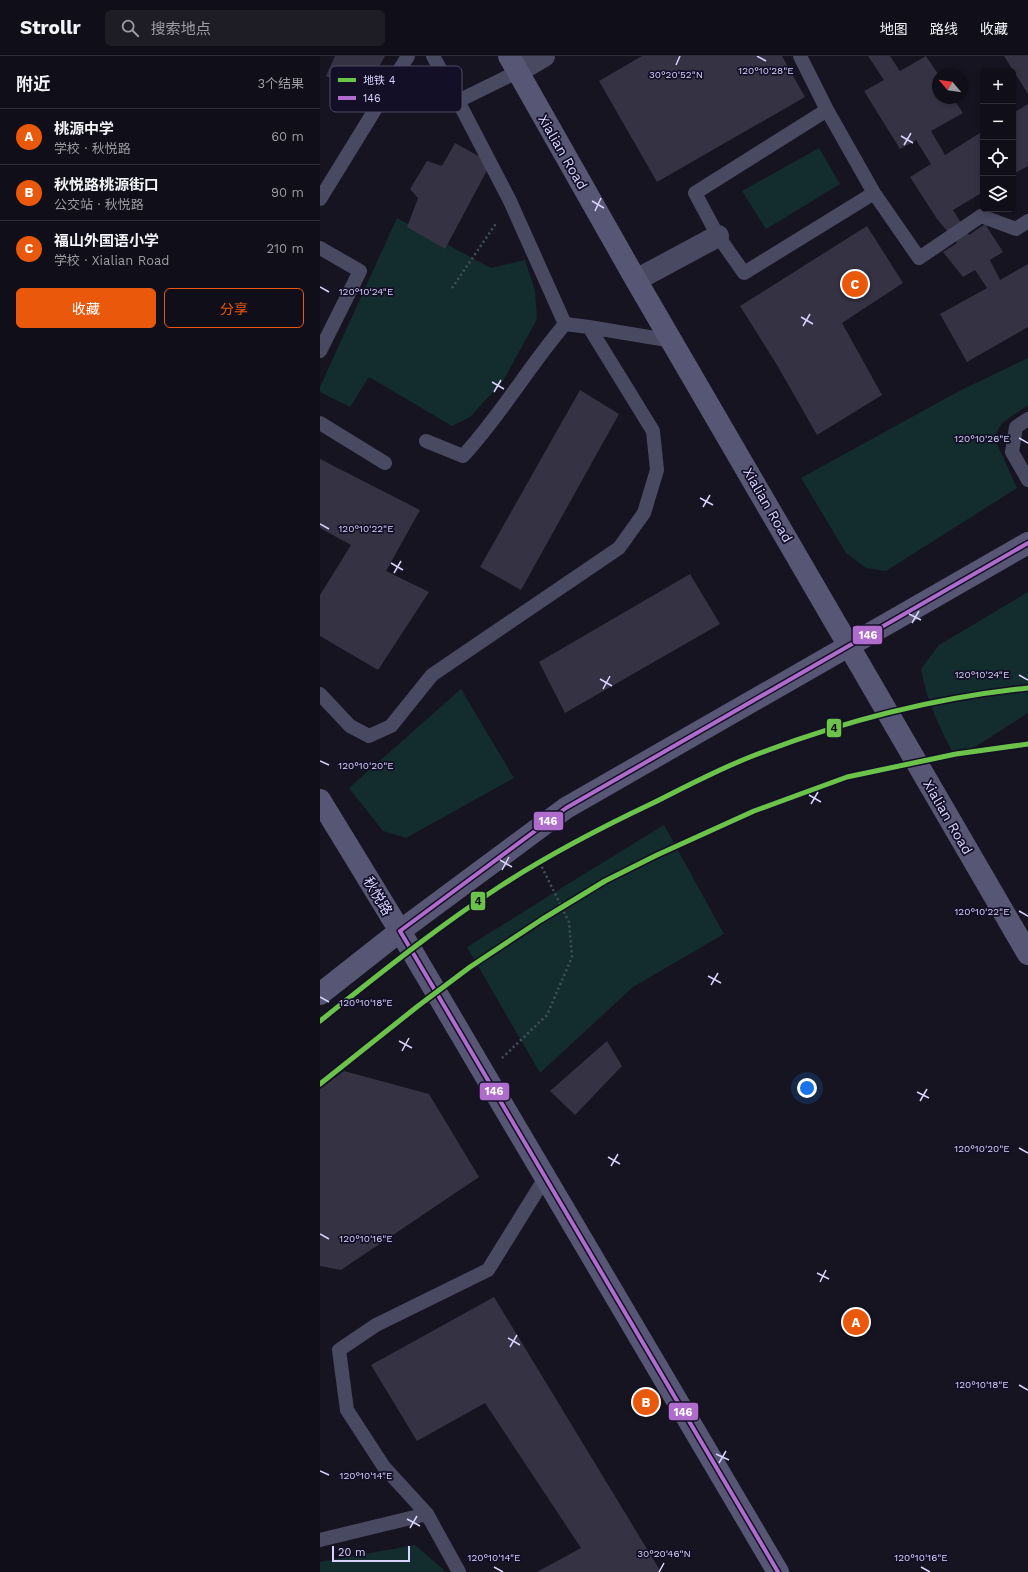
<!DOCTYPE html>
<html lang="zh">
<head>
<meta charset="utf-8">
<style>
	:root { --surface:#100f19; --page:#1e1d26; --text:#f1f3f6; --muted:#9c9ca2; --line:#302f38; --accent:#ea580c }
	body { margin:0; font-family:"Work Sans","Noto Sans SC",sans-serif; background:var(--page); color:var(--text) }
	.controls { position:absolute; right:12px; top:12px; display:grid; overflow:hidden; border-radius:6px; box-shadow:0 2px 6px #0003 }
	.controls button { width:36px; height:36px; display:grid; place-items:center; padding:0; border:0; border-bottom:1px solid var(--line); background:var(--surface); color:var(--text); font:20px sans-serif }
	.compass { position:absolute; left:612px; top:12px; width:36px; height:36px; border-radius:50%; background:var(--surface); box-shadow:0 2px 6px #0003; rotate:299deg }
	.scale { position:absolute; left:12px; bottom:10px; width:78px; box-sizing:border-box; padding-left:4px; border:2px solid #d9d4ff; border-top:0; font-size:11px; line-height:14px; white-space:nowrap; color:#d9d4ff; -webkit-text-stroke:3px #130f26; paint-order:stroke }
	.you { position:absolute; left:487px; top:1032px; width:14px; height:14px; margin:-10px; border:3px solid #fff; border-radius:50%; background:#1a73e8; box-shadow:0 0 0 6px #1a73e833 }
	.badge { display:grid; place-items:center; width:26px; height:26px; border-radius:50%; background:var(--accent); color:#fff; font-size:13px; font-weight:700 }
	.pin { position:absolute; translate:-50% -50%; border:2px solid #fff; box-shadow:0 1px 4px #0006 }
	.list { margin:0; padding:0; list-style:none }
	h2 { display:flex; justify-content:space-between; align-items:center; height:52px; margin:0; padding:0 16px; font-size:17px }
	h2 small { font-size:13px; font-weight:400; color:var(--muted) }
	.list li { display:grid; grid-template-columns:26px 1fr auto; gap:12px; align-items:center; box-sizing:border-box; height:56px; padding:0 16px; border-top:1px solid var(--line) }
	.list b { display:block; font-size:15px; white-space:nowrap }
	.list p { margin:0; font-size:13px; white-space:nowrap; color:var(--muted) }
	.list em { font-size:13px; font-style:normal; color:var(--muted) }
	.actions { display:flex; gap:8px; padding:12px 16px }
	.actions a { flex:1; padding:9px 0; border:1px solid var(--accent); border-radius:6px; text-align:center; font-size:14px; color:var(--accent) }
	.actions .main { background:var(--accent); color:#fff }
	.icon { flex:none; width:22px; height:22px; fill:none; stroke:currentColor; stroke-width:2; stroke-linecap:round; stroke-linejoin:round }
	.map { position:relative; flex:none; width:708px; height:1516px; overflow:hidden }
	header { display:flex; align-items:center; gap:24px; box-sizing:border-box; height:56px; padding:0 20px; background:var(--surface); border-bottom:1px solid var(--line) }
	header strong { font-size:19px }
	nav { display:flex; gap:22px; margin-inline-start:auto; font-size:14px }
	.search { width:280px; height:36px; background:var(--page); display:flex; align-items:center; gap:10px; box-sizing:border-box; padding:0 14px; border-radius:6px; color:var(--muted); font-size:15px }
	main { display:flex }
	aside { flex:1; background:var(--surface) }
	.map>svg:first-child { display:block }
	.green { fill:#132c2d }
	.building { fill:#343243 }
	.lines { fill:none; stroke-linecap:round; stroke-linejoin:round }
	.path { stroke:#44505f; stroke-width:2.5; stroke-dasharray:2 3; stroke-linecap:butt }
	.lane { stroke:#4a4962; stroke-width:14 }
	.street { stroke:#4a4962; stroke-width:22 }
	.secondary { stroke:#575674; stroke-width:22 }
	.bus-1-casing { stroke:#130f26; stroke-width:7 }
	.bus-1 { stroke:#b06ccc; stroke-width:4 }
	.metro-1-casing { stroke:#130f26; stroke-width:8 }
	.metro-1 { stroke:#6bc349; stroke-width:5 }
	.ticks { fill:none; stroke:#d9d4ff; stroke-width:1.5 }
	.labels { text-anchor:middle; stroke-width:3.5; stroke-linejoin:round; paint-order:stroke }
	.street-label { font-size:14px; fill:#d9d4ff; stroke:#130f26 }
	.key { fill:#130f26; stroke:#4e4a67; stroke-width:1 }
	.key-label { font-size:11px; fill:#d9d4ff }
	.ticks-label { font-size:10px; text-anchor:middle; fill:#d9d4ff; stroke:#130f26; stroke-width:3.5; stroke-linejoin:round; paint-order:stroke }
	.line-badge { stroke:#130f26; stroke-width:1.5 }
	.badge-label { font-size:11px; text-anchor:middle; font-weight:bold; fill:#fff }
	.pale-badge-label { font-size:11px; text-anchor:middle; font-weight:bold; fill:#111 }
</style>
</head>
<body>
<header>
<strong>Strollr</strong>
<div class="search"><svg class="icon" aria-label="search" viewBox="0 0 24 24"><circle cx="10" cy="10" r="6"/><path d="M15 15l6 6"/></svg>搜索地点</div>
<nav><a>地图</a><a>路线</a><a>收藏</a></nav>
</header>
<main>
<aside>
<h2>附近<small>3个结果</small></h2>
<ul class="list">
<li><span class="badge">A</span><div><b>桃源中学</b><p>学校 · 秋悦路</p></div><em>60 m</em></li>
<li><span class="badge">B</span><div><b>秋悦路桃源街口</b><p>公交站 · 秋悦路</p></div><em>90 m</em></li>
<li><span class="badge">C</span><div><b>福山外国语小学</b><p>学校 · Xialian Road</p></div><em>210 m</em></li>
</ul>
<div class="actions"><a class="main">收藏</a><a>分享</a></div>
</aside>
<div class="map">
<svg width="708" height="1516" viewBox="0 0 708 1516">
	<rect width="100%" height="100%" fill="#161421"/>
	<path class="green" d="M499,92l21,36 -74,45 -24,-38z
		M77,162l94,50 34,-8 10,30 2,29 -34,62 -33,36 -18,9 -83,-49 -19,30 -30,-15v-5z
		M708,302v47l-26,18 -8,14 23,51 -131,83 -20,-3 -20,-15 -45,-75 158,-87z
		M708,536v121l-72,46c-16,-31 -29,-56 -35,-90l18,-24z
		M141,633l53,89 -108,60 -23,-7 -34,-43z
		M344,769l60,109 -91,53 -93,86 -73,-126 96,-60z
		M95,1489l28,24 1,3h-124v-10z"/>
	<path class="building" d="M15,0h50l-21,39 -38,-19z
		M322,0h140l23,41 -148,85 -58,-101z
		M548,0h22l10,15 26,-15 12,18v24h15l10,15 -32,18 14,24 38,-24v61l-30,18 16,25 16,-11 18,28 -13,8 10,20 28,-16v63l-61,35 -27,-48 47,-26 -12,-18 -12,7 -20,-25 14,-9 -20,-24 -27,-42 21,-13 -15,-24 -16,9 -36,-58 20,-11z
		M684,0h24v38z
		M708,48v62l-15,8v-61z
		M135,87l36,20 -46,86 -38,-22 11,-29 -8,-9 17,-28 15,5z
		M547,170l36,57 -61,40 40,72 -65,40 -40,-70 -37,-59z
		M260,334l39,24 -98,176 -41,-23z
		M0,403l100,51 -34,61 43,21 -51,78 -58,-34v-41l31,-50 -31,-17z
		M370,518l30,50 -155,89 -26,-51z
		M287,985l15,25 -47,49 -25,-24z
		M24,1015l85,23 50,83 -138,93 -21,-4v-177z
		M174,1241l167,275h-124l44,-24 -96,-145 -68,38 -46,-76z"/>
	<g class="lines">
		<path class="path" d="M132,232l45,-66
			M182,1002l45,-43 25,-58 -3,-35 -31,-63"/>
		<path class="lane" d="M113,0l25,45 52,100 55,123
			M480,0l27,54
			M138,45l59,-29
			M507,54l47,83 -130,80 -26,-37 -23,-43z
			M554,137l45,65 62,-42 35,13 12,-8
			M0,143l88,-143
			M0,192l40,23 -40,80
			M708,363l-12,8 -4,25 16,28
			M0,367l65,40
			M106,385l37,15c38,-41 66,-90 102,-132l24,3 84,14
			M0,638l30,32 19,10 22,-10 41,-51 187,-127 25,-35 13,-43 -4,-39 -64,-104
			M107,1458l-43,-47 -37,-57 -8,-60 37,-25 112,-55 57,-92
			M0,1484l107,-26 32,58"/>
		<path class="street" d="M197,16l27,-16
			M316,224l82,-44"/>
		<path class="secondary" d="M189,0l127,224 392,674
			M0,744l80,131 378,641
			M0,938l80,-63 166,-123 462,-265"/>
		<g class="bus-1-casing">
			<path id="bus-1" d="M80,875l378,641
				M80,875l166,-123 462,-265"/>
		</g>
		<use href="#bus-1" class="bus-1"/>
		<g class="metro-1-casing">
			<path id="metro-1" d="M0,965c58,-46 116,-93 179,-134 49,-32 101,-59 154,-84 32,-16 64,-33 97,-46 90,-35 182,-59 278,-69
				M0,1028l98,-78 52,-39 71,-47 64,-39 52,-26 97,-44 93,-34 109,-23 72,-10"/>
		</g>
		<use href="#metro-1" class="metro-1"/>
	</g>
	<path class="ticks" d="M437,0l9,5M356,9l4,-9M581,80l12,7M584,89l7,-12M272,145l12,7M275,155l6,-13M0,231l9,5M481,261l12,7M483,270l7,-12M172,326l12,7M174,336l7,-12M699,382l9,5M380,442l13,7M383,451l7,-12M0,468l9,5M71,507l12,7M74,517l7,-12M589,558l12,6M592,567l7,-12M699,619l9,5M280,623l12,7M283,633l7,-13M0,705l9,4M489,739l12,7M491,748l7,-12M180,804l12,7M182,814l7,-13M699,855l9,5M388,920l13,7M391,929l7,-12M0,941l9,5M79,985l13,7M82,995l7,-13M597,1036l12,6M600,1045l7,-12M699,1092l9,5M288,1101l12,7M291,1110l7,-12M0,1178l9,5M497,1217l12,6M500,1226l6,-12M188,1282l12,7M190,1291l7,-12M699,1329l9,5M396,1398l13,6M399,1407l7,-12M0,1415l9,4M87,1463l13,7M90,1472l7,-12M174,1511l9,5M601,1511l9,5M339,1516l5,-9"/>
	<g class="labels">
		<g class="street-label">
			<text transform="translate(243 96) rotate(60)" y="5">Xialian Road</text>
			<text transform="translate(448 449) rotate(60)" y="5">Xialian Road</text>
			<text transform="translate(628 761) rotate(60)" y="5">Xialian Road</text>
			<text transform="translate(58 840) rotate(59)" y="5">秋悦路</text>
		</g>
	</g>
	<rect x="10" y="10" width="132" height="46" rx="6" class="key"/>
	<rect x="18" y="22" width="18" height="4" fill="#6bc349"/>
	<rect x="18" y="40" width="18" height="4" fill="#b06ccc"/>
	<g class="key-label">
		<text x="43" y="28">地铁 4</text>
		<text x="43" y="46">146</text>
	</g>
	<g class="ticks-label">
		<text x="446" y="18">120°10'28"E</text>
		<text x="356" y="22">30°20'52"N</text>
		<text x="46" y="239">120°10'24"E</text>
		<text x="662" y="386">120°10'26"E</text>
		<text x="46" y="476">120°10'22"E</text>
		<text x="662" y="622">120°10'24"E</text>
		<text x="46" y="713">120°10'20"E</text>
		<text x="662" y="859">120°10'22"E</text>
		<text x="46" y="950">120°10'18"E</text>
		<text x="662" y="1096">120°10'20"E</text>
		<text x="46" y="1186">120°10'16"E</text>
		<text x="662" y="1332">120°10'18"E</text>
		<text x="46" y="1423">120°10'14"E</text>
		<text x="344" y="1501">30°20'46"N</text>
		<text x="174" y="1505">120°10'14"E</text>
		<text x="601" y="1505">120°10'16"E</text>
	</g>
	<g class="line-badge">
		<rect x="532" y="569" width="31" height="20" rx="4" fill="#b06ccc"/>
		<rect x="506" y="662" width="16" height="20" rx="4" fill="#6bc349"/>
		<rect x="213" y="755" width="31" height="20" rx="4" fill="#b06ccc"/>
		<rect x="150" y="835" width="16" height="20" rx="4" fill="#6bc349"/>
		<rect x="159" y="1026" width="31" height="19" rx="4" fill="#b06ccc"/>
		<rect x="348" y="1346" width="31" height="19" rx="4" fill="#b06ccc"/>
	</g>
	<g class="badge-label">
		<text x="548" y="583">146</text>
		<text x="228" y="769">146</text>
		<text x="174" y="1039">146</text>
		<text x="363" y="1360">146</text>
	</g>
	<g class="pale-badge-label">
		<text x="514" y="676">4</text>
		<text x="158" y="849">4</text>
	</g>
</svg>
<div class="controls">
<button>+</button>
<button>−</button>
<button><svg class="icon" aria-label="locate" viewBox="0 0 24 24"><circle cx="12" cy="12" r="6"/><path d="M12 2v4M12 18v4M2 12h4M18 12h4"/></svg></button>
<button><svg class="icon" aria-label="layers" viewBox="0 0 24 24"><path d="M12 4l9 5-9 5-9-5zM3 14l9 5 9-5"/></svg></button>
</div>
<svg class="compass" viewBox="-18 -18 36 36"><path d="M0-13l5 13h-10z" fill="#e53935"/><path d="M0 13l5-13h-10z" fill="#9c9ca2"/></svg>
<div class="scale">20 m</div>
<div class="you"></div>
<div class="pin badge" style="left:536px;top:1266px">A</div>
<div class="pin badge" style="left:326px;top:1346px">B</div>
<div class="pin badge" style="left:535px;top:228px">C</div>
</div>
</main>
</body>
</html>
